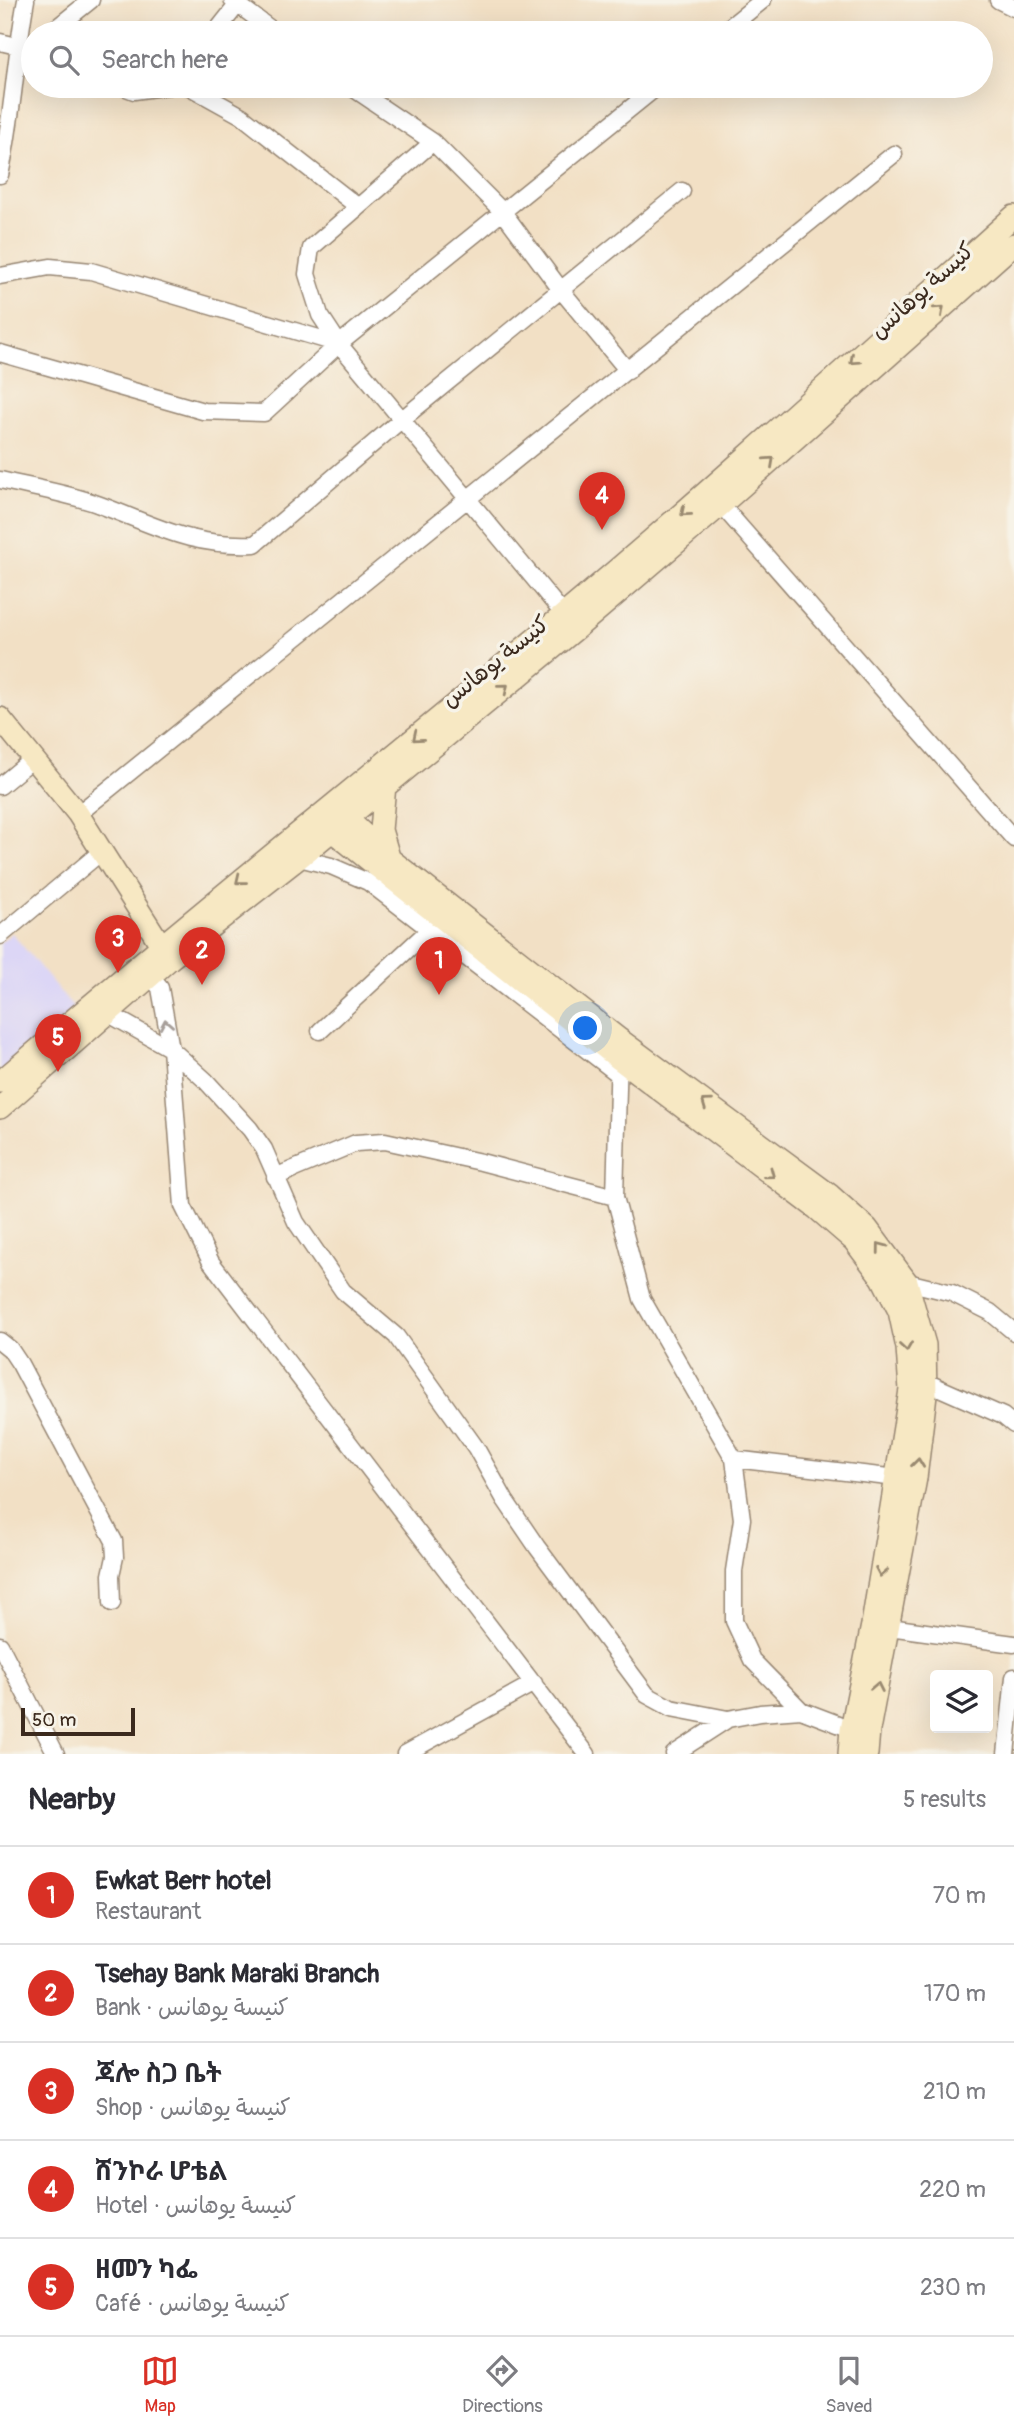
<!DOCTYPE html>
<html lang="en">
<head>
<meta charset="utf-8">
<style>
	:root { --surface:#fff; --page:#f7f7f7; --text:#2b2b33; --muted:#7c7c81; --line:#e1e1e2; --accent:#d93025 }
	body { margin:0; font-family:Pangolin,"Playpen Sans Arabic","Noto Sans Ethiopic",sans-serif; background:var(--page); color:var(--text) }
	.controls { position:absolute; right:21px; bottom:21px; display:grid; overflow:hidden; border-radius:7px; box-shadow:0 7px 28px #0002 }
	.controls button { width:63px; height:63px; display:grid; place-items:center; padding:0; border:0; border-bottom:2px solid var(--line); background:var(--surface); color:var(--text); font:35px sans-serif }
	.scale { position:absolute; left:21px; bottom:18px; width:114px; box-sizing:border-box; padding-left:7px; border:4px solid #3b2a1e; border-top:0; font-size:19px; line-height:24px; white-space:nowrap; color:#3b2a1e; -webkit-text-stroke:5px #f7f3e8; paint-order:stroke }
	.you { position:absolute; left:586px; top:1029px; width:24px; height:24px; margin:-18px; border:5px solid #fff; border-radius:50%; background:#1a73e8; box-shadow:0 0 0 10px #1a73e833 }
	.badge { display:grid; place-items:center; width:46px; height:46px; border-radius:50%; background:var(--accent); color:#fff; font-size:23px; font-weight:700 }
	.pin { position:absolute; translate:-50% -58px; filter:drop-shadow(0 2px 4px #0008) }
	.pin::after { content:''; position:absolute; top:37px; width:24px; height:21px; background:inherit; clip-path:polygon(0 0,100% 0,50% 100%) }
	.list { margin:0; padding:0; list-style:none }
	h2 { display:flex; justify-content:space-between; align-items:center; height:91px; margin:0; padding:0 28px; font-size:30px }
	h2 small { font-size:23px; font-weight:400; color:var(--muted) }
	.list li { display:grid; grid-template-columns:46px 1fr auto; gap:21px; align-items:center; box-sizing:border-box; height:98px; padding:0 28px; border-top:2px solid var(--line) }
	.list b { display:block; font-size:26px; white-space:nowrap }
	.list p { margin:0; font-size:23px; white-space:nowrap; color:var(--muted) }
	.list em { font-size:23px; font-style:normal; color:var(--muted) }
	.icon { flex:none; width:38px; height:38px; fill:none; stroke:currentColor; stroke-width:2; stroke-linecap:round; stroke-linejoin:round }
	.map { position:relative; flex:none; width:1014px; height:1754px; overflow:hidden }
	.search { position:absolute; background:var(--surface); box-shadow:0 7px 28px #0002; left:21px; right:21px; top:21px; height:77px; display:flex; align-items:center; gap:18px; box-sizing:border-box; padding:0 24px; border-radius:38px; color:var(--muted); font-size:26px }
	.sheet { height:581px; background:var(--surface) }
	nav { display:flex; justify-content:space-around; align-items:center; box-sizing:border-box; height:98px; border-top:2px solid var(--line); background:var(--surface); font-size:19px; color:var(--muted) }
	nav a { display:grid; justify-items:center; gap:4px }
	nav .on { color:var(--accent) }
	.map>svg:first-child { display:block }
	.built { fill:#dcd6f6 }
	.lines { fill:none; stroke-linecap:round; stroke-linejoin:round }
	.street-casing { stroke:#968572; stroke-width:19 }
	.secondary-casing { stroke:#968572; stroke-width:24 }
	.street { stroke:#fff; stroke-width:16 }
	.secondary { stroke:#f7e8c3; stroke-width:21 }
	.oneway { stroke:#998970 }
	.oneway2 { stroke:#a79f9a }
	.labels { text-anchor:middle; stroke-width:7; stroke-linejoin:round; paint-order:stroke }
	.street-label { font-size:23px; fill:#3b2a1e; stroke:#f7f3e8 }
</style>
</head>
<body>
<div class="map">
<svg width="1014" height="1754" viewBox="0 0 1014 1754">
	<rect width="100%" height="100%" fill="#f7f3e8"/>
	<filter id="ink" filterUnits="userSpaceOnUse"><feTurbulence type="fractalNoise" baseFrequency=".0143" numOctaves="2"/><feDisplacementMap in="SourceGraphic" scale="14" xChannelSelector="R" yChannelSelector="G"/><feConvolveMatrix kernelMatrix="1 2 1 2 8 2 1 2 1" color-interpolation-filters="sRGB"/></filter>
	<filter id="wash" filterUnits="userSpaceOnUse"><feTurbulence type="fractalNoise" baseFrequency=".00686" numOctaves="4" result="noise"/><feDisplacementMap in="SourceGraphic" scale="28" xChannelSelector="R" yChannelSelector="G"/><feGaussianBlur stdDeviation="1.57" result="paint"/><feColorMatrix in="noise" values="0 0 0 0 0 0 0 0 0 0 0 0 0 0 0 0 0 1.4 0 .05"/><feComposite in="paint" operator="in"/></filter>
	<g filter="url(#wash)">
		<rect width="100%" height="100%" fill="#f2e0c5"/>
		<path class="built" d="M12,933l64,78 -76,62v-130z"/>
	</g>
	<g filter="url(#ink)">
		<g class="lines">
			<g class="street-casing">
				<path id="street" d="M232,0l44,33
					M998,0l16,8
					M50,33l41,-33
					M215,33l23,-29
					M722,33l41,-33
					M0,42l17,4h16
					M121,86l13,5 35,-5
					M188,86l54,30 115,90
					M350,86l83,56 70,70 58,78 67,81
					M433,142l-122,106 -4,26 13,41 19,29 231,278
					M0,175c13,-58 15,-117 26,-175
					M0,276l50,-9 41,4 248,73
					M0,353l203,58 61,2 75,-69 319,-258
					M0,480c33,8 68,13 100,25 57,21 90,42 155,39l146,-124 281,-229
					M715,498l299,341
					M0,786l34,-28
					M78,814l816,-660
					M299,858l32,8 37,16 250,192
					M0,936l101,-84
					M102,1007l7,7 62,35 -11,-61 -16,-20
					M320,1031l110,-102
					M171,1049l34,31 45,49 14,20 32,73 47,69 53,45 80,112 29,52 32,47 110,148 24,13 57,11
					M171,1049l12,157 28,56 376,492
					M619,1052l-4,145 27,102 92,160 8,60 -8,52v50l18,39 49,50
					M275,1177l81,-34 29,-2 96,21 134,35
					M907,1282l45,11 38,19 24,20
					M0,1341l10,8 10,15 94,177 1,16 -4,18 1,28
					M926,1382l77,34 11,9
					M734,1459l163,19
					M889,1627l125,17
					M0,1645l56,109
					M405,1754l129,-71
					M674,1754l54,-35 32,-6 41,-3 50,19h9
					M1006,1754l8,-77"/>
			</g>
			<g class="secondary-casing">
				<path id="secondary" d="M0,718l78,96 90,142
					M385,785l-4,45 8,27
					M337,809l53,50 229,180 211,156 37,33 40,54 18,63 1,49 -10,84 -47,252 -2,24
					M323,821l8,9 289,230 197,149 37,32 28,37 17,33 8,37 3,42 -38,235 -21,104 -2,25
					M0,1082c184,-159 376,-310 562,-466 155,-130 303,-266 452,-400
					M0,1108l170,-149 129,-101 277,-229 145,-124 293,-261"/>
			</g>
			<use href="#street" class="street"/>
			<use href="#secondary" class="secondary"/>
		</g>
		<defs><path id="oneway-chevron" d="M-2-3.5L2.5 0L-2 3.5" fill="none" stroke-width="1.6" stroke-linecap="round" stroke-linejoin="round" transform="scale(1.75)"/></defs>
		<g class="oneway">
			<use href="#oneway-chevron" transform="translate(940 310) rotate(-42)"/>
			<use href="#oneway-chevron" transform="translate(854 360) rotate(138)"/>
			<use href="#oneway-chevron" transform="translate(770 461) rotate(-42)"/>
			<use href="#oneway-chevron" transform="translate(685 512) rotate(140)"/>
			<use href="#oneway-chevron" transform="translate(504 688) rotate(-39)"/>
			<use href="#oneway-chevron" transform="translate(417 737) rotate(140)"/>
			<use href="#oneway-chevron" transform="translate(240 880) rotate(141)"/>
			<use href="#oneway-chevron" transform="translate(706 1103) rotate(-144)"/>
			<use href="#oneway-chevron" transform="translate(770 1174) rotate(37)"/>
			<use href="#oneway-chevron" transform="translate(881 1247) rotate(-127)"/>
			<use href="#oneway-chevron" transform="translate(906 1347) rotate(82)"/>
			<use href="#oneway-chevron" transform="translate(918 1463) rotate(-83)"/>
			<use href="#oneway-chevron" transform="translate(881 1572) rotate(100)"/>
			<use href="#oneway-chevron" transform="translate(877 1687) rotate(-79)"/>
		</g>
		<use class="oneway2" href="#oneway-chevron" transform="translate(166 1024) rotate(-100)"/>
	</g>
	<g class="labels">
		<g class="street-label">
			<text transform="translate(922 290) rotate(-42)" y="8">كنيسة يوهانس</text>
			<text transform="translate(495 661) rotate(-39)" y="8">كنيسة يوهانس</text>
		</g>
	</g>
</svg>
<div class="controls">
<button><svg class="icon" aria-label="layers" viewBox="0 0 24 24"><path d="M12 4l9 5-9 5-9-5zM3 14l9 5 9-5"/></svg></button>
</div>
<div class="scale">50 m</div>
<div class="you"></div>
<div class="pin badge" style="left:439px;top:995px">1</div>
<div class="pin badge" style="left:202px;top:985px">2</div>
<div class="pin badge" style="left:118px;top:973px">3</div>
<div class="pin badge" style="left:602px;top:530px">4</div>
<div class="pin badge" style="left:58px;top:1072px">5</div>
<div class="search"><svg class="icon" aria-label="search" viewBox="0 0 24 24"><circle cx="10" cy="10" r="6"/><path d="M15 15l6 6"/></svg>Search here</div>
</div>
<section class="sheet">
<h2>Nearby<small>5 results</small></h2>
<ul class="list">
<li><span class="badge">1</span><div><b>Ewkat Berr hotel</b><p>Restaurant</p></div><em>70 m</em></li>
<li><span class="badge">2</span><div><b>Tsehay Bank Maraki Branch</b><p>Bank · كنيسة يوهانس</p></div><em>170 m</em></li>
<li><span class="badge">3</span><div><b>ጃሎ ስጋ ቤት</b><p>Shop · كنيسة يوهانس</p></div><em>210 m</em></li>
<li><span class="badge">4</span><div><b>ሸንኮራ ሆቴል</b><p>Hotel · كنيسة يوهانس</p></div><em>220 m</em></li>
<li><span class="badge">5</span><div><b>ዘመን ካፌ</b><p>Café · كنيسة يوهانس</p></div><em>230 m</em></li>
</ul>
</section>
<nav>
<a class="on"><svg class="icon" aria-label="map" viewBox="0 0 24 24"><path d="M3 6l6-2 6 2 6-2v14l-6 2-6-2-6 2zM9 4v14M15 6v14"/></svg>Map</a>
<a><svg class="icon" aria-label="directions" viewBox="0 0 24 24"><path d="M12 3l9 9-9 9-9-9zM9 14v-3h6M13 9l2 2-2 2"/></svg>Directions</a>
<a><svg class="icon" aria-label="saved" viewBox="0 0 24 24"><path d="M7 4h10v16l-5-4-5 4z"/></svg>Saved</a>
</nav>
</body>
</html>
